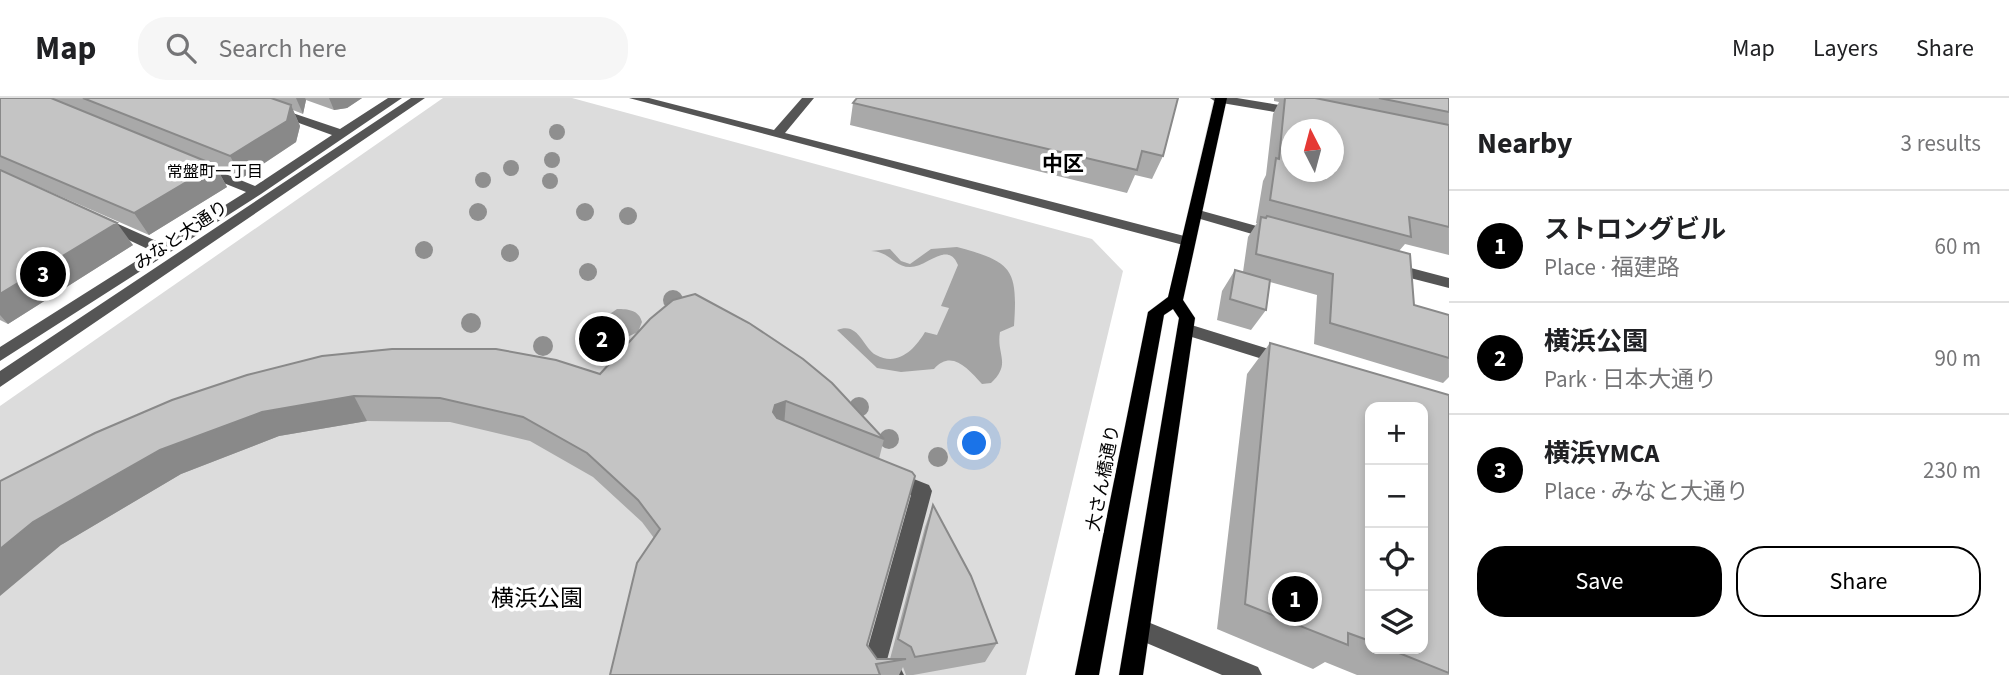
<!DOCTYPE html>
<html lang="en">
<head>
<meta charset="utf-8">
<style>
	:root { --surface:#fff; --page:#f6f6f6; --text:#202124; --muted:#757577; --line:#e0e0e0; --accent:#000 }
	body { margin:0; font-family:"Source Sans 3","Noto Sans JP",sans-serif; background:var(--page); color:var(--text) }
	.controls { position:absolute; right:21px; bottom:21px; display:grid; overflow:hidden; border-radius:14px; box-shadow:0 4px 10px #0003 }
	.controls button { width:63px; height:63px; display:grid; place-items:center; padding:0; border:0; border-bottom:2px solid var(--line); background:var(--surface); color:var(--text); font:35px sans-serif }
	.compass { position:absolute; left:1281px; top:21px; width:63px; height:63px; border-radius:50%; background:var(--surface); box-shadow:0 4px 10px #0003; rotate:354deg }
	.you { position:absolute; left:975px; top:346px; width:24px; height:24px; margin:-18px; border:5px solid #fff; border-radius:50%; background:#1a73e8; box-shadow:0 0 0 10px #1a73e833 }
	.badge { display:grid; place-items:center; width:46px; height:46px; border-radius:50%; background:var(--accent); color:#fff; font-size:23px; font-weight:700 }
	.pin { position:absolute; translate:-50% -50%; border:4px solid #fff; box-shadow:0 2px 7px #0006 }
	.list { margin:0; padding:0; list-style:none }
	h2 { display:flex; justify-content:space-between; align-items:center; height:91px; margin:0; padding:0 28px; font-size:30px }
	h2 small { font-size:23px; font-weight:400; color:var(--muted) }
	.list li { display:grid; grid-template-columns:46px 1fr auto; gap:21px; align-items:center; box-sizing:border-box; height:112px; padding:0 28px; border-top:2px solid var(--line) }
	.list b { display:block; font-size:26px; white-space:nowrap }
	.list p { margin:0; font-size:23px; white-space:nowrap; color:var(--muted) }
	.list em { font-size:23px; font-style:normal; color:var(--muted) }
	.actions { display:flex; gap:14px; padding:21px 28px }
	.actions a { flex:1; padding:16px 0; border:2px solid var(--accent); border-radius:28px; text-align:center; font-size:24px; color:var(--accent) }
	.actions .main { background:var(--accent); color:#fff }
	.icon { flex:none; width:38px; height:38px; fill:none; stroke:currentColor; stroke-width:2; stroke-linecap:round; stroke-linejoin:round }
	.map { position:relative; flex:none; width:1449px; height:577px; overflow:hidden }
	header { display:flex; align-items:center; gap:42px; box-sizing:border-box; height:98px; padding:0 35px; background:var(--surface); border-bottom:2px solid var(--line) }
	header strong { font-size:33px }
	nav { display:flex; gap:38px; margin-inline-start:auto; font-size:24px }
	.search { width:490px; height:63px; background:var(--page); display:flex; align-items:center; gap:18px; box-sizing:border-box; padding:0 24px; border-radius:28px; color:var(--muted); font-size:26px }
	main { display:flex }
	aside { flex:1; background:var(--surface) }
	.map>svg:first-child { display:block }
	.green { fill:#dcdcdc }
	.water { fill:#a3a3a3 }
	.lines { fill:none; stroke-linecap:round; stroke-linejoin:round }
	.major-casing { stroke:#dbdbdb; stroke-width:1 }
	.minor { fill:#555; fill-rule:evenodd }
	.major { fill:#000; fill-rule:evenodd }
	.tree { fill:#8f8f8f }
	.wall { fill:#a9a9a9; fill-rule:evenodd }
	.shaded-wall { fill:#898989 }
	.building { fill:#c4c4c4; stroke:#898989; stroke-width:2; fill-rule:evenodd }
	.labels { text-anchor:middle; stroke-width:7; stroke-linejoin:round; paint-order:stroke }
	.far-neighbourhood-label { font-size:16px; fill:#000; stroke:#fff }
	.street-label { font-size:18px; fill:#000; stroke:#fff }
	.far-district-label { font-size:21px; font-weight:bold; fill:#000; stroke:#fff }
	.near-neighbourhood-label { font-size:23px; fill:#000; stroke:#fff }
</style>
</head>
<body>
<header>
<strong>Map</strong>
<div class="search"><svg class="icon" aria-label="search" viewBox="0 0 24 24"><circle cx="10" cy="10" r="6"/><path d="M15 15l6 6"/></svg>Search here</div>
<nav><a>Map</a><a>Layers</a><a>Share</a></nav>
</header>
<main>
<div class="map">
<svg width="1449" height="577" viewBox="0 0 1449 577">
	<rect width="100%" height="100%" fill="#fff"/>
	<path class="green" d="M443,0h129l520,141 31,32 -97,404h-1026v-269z"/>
	<path class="water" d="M957,149c55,15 61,21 57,79l-14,6c-4,23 12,31 -9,51l-9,1c-14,-15 -30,-35 -48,-15l-33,3 -24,-4 -40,-38c22,-9 25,17 39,25 22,12 39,-6 49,-23l12,3 12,-27 -8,-2 17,-41c-10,-25 -31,2 -48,2 -17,0 -18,-15 -39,-16l19,-2 11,12 9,3 21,-15z
		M617,211c11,0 22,1 25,13l-4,10 -13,6 -20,-4 -4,-5v-9z"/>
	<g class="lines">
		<g class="major-casing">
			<path id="major" d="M1215,0h12l-44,202 12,18 -52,357h-24l60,-357 -6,-9 -9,6 -65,360h-24l73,-363 20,-15z"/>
		</g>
		<path class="minor" d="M230,0h18l92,31 48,-31h14l-141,96 -261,167v-14l152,-96 -55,-26v-6h10l56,25 83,-52 -50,-20v-6h10l49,20 77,-51z
			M411,0h14l-425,289v-16z
			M629,0h20l125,32 28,-32h12l-29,35 407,105 2,3 -7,5z
			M1210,0h27l61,10 6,4 -6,4 -82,-14z
			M1195,111l83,23 2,3 -7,5 -83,-24 -2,-3z
			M1388,164l61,16v10l-66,-17 -3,-4z
			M1185,225l106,33 2,4 -8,6 -106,-33 -2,-4z
			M891,372l38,15 3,6 -45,169 13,7 4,8h-34l-7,-10 48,-170 -27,-11 -3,-6 3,-6z
			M1138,520l120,49 4,8h-40l-92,-39 -3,-7 3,-7z"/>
		<use href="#major" class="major"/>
	</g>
	<g class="tree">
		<circle cx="557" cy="34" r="8"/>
		<circle cx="552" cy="62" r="8"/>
		<circle cx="511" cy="70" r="8"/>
		<circle cx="483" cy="82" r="8"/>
		<circle cx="550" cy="83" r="8"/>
		<circle cx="478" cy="114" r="9"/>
		<circle cx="585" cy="114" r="9"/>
		<circle cx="628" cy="118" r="9"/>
		<circle cx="424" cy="152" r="9"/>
		<circle cx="510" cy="155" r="9"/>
		<circle cx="588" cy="174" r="9"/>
		<circle cx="673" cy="202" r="10"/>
		<circle cx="471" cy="225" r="10"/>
		<circle cx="543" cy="248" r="10"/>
		<circle cx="859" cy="309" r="10"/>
		<circle cx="889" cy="341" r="10"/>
		<circle cx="938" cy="359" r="10"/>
	</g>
	<path class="wall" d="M0,0h362l-15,10 -13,2 -28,-10 -3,14 -10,-4 7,16 -4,16 -54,36 -26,-11 11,20 -78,48 -149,-65z
		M1178,0l-15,58 -11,23 -17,-4 -8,18 -277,-68 3,-22z
		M1274,0h175v157l-44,-11 -6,7 15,54 35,10v62l-6,6 -129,-39 3,-49 -47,-13 -4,28 -15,20 -34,-10 5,-29 13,-21 8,2 5,-35 9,-14h-1l7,-42 3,-6 7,-61 6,-12 -5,-1z
		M0,72l133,75 -125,79 -8,-4z
		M650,221l234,120 -5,20 -12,186 10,14h13l35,-132 8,-22 64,138 -12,19 -72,13h-7l-3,-8 -4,8h-289l44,-137 -12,-16 -49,-45 -63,-36 -80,-19 -83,-1 -88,15 -98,38 -120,71 111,-145 428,-26z
		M1270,245l179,52v280h-92l-32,-13 -12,7 -96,-40 30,-255zM1370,309l53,242h-53z"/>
	<path class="shaded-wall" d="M296,0h9l1,2 -3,14z
		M329,0h33l-15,10 -13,2z
		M291,7l9,21 -4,16 -54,36 -12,-22z
		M215,67l12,22 -78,48 -15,-22z
		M117,125l16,22 -125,79 -8,-9v-21z
		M354,298l13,25 -88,15 -98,38 -120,71 -61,51v-47l33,-27 127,-72 102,-38z
		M786,303l-2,25 -10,3 -1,-17 2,-7z"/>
	<path class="building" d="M0,0h51l164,67 -81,48 -134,-57z
		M83,0h188l20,7 -4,16 -57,35z
		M857,0h321l-15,58 -21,-5 -5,19 -284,-67z
		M1285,0h30l134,27v102l-40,-10 2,20 -141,-37 6,-42 3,1zM1292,32h42v42h-42z
		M1379,0h70v14z
		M0,72l117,53 -117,71z
		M1267,118l143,38 4,51 35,10v43l-119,-35 3,-49 -77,-20 5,-37 5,1z
		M1235,172l35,10 -4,30 -36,-11z
		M695,196l54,29 54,36 29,24 52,56 -98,-38 -11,4 -2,7 4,6 135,54 3,4 -48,169 10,14h29l-30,5 4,11h-270l27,-112 23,-34 -22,-29 -51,-47 -64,-36 -83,-19 -86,-2 -92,16 -102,38 -127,72 -33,27v-68l95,-48 77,-33 75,-25 75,-19 70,-7h104l60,11 44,14 50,-55 23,-19z
		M1270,245l179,52v278l-60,-24h34v-242h-53v234l-22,-8v12l-103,-41z
		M933,407l38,71 26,67 -82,14 -4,-10 -13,-8z"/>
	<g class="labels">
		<g class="far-neighbourhood-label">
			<text x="215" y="79">常盤町一丁目</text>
		</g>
		<g class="street-label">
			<text transform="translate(181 137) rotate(-34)" y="6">みなと大通り</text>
			<text transform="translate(1103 380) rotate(-79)" y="6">大さん橋通り</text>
		</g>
		<g class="far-district-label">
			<text x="1063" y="73">中区</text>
		</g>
		<g class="near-neighbourhood-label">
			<text x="537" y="508">横浜公園</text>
		</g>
	</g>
</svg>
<div class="controls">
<button>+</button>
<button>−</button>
<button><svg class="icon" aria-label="locate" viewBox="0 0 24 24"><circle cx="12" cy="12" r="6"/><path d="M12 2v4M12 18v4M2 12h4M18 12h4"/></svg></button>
<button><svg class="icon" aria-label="layers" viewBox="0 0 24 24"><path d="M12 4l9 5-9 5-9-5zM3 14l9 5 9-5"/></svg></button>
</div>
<svg class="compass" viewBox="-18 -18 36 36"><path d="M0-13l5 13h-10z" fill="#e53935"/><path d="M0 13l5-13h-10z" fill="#757577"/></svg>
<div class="you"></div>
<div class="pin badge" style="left:1295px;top:501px">1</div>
<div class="pin badge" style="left:602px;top:241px">2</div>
<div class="pin badge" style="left:43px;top:176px">3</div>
</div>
<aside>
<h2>Nearby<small>3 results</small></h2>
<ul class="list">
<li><span class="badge">1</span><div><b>ストロングビル</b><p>Place · 福建路</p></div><em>60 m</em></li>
<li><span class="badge">2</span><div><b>横浜公園</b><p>Park · 日本大通り</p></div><em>90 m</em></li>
<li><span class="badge">3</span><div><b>横浜YMCA</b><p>Place · みなと大通り</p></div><em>230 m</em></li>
</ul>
<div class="actions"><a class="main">Save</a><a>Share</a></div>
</aside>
</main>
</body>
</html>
